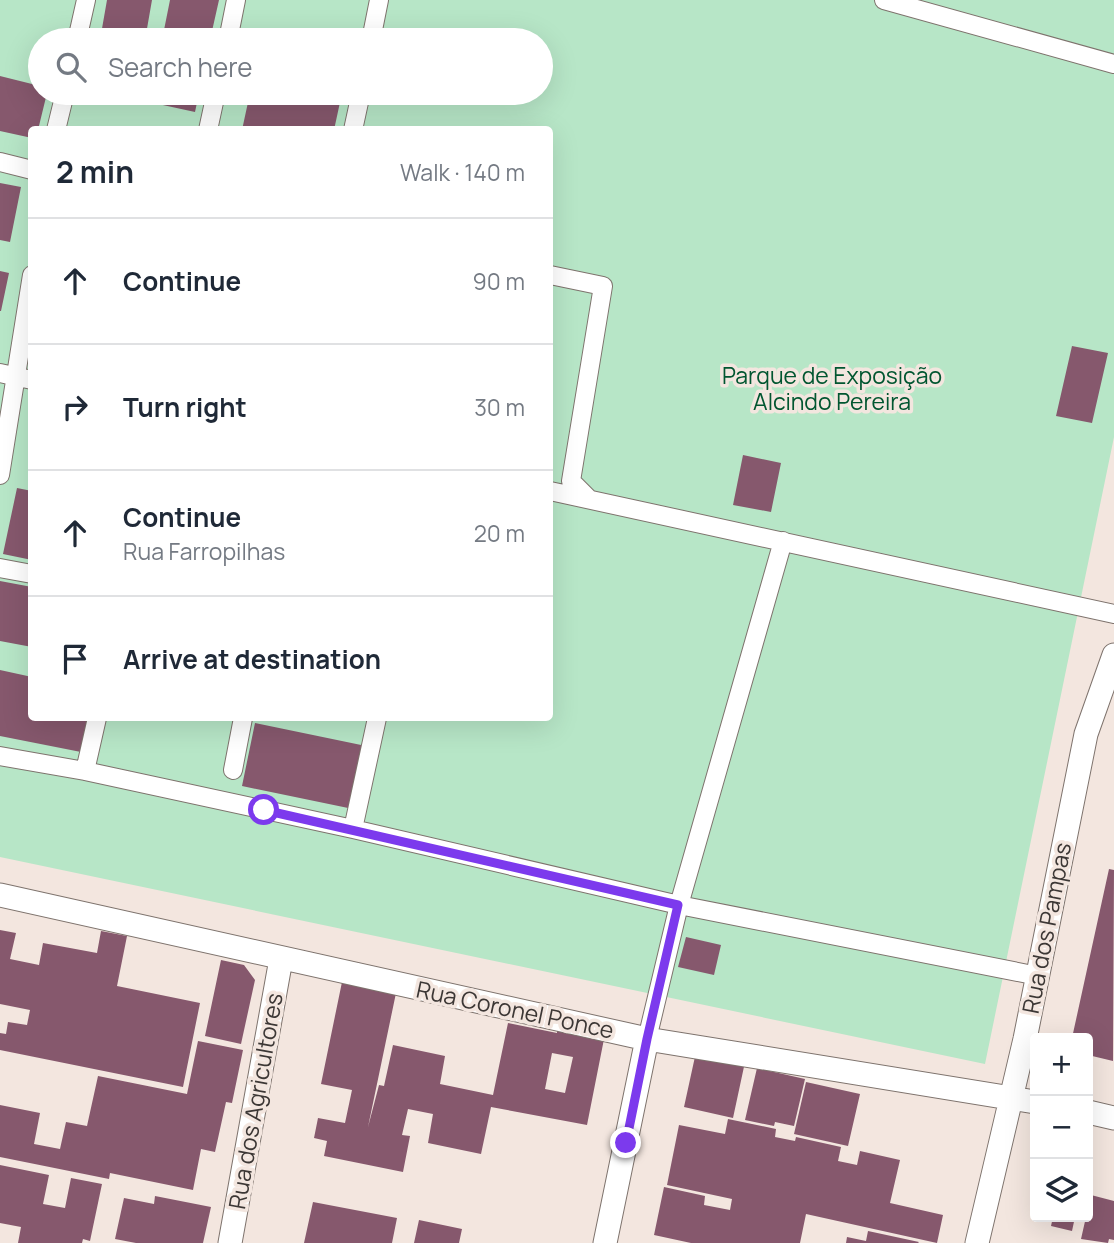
<!DOCTYPE html>
<html lang="en">
<head>
<meta charset="utf-8">
<style>
	:root { --surface:#fff; --page:#f6f6f7; --text:#1f2937; --muted:#747a83; --line:#e0e1e3 }
	body { margin:0; font-family:Manrope,sans-serif; background:var(--page); color:var(--text) }
	.controls { position:absolute; right:21px; bottom:21px; display:grid; overflow:hidden; border-radius:7px; box-shadow:0 7px 28px #0002 }
	.controls button { width:63px; height:63px; display:grid; place-items:center; padding:0; border:0; border-bottom:2px solid var(--line); background:var(--surface); color:var(--text); font:35px sans-serif }
	.stop { position:absolute; width:21px; height:21px; margin:-16px; border:5px solid #7c3aed; border-radius:50%; background:#fff }
	.stop.end { background:#7c3aed; border-color:#fff; box-shadow:0 2px 7px #0008 }
	.list { margin:0; padding:0; list-style:none }
	h2 { display:flex; justify-content:space-between; align-items:center; height:91px; margin:0; padding:0 28px; font-size:30px }
	h2 small { font-size:23px; font-weight:400; color:var(--muted) }
	.list li { display:grid; grid-template-columns:46px 1fr auto; gap:21px; align-items:center; box-sizing:border-box; height:126px; padding:0 28px; border-top:2px solid var(--line) }
	.list b { display:block; font-size:26px; white-space:nowrap }
	.list p { margin:0; font-size:23px; white-space:nowrap; color:var(--muted) }
	.list em { font-size:23px; font-style:normal; color:var(--muted) }
	.icon { flex:none; width:38px; height:38px; fill:none; stroke:currentColor; stroke-width:2; stroke-linecap:round; stroke-linejoin:round }
	.map { position:relative; flex:none; width:1114px; height:1243px; overflow:hidden }
	.search { position:absolute; background:var(--surface); box-shadow:0 7px 28px #0002; left:28px; top:28px; width:525px; height:77px; display:flex; align-items:center; gap:18px; box-sizing:border-box; padding:0 24px; border-radius:38px; color:var(--muted); font-size:26px }
	.panel { position:absolute; background:var(--surface); box-shadow:0 7px 28px #0002; left:28px; top:126px; width:525px; height:595px; border-radius:7px }
	.map>svg:first-child { display:block }
	.green { fill:#b7e6c7; fill-rule:evenodd }
	.building { fill:#86586d; fill-rule:evenodd }
	.lines { fill:none; stroke-linecap:round; stroke-linejoin:round }
	.pedestrian-casing { stroke:#7e736d; stroke-width:20 }
	.minor-casing { stroke:#7e736d; stroke-width:25 }
	.pedestrian { stroke:#fff; stroke-width:18 }
	.minor { stroke:#fff; stroke-width:23 }
	.route { stroke:#7c3aed; stroke-width:9 }
	.labels { text-anchor:middle; stroke-width:7; stroke-linejoin:round; paint-order:stroke }
	.park-label { font-size:23px; fill:#015630; stroke:#f3e6df }
	.street-label { font-size:23px; fill:#3c3735; stroke:#f3e6df }
</style>
</head>
<body>
<div class="map">
<svg width="1114" height="1243" viewBox="0 0 1114 1243">
	<rect width="100%" height="100%" fill="#f3e6df"/>
	<path class="green" d="M0,0h1114v437l-129,627 -985,-207zM40,40h501v53h-501zM32,130h518v588h-518z"/>
	<path class="building" d="M107,0h45l-7,40h-45z
		M170,0h49l-9,40h-48z
		M0,76l40,10v7h7l-9,37h-6v8l-32,-7z
		M105,93h31l-1,6z
		M151,93h48l-4,19 -46,-10z
		M250,93h92l-8,37h-92z
		M0,183l21,4 -11,55 -10,-2z
		M0,271l9,2 -8,38h-1z
		M1072,346l36,7 -16,70 -36,-7z
		M743,455l38,8 -10,49 -38,-7z
		M17,488l15,3v69l-29,-6z
		M0,581l32,6v60l-32,-6z
		M0,670l32,7v41h56l-7,34 -81,-16z
		M255,723l111,23 -13,63 -111,-23z
		M1109,869l5,1 -1,191 -25,-6v-17h-16z
		M0,930l16,3 -6,26 29,6 4,-22 54,10 4,-22 26,5 -10,50 83,17 -17,84 -183,-37v-17l6,1 2,-12 19,3 3,-15 -30,-6z
		M686,937l35,8 -7,30 -36,-8z
		M221,960l23,5 11,15 -14,64 -36,-8z
		M342,982l54,11 -28,134 11,-42 5,1 9,-41 52,11 -5,28 53,11 15,-72 49,10v-3l47,9 -17,86 -96,-18 -10,47 -53,-11 5,-29 -25,-5 -6,26 8,1 -7,36 -79,-16 3,-15 -13,-3 4,-20 27,5 7,-33 -31,-6zM552,1053l21,4 -8,36 -20,-4z
		M198,1041l45,9 -11,53 -6,-1 -11,50 -14,-3 -8,41 -83,-17 -1,6 -109,-22v-52l40,8 -6,31 26,5 6,-27 21,4 11,-50 89,18z
		M696,1052l49,10 -12,56 -49,-11z
		M757,1068l48,11 -11,47 -19,-4 -1,4 -29,-6z
		M806,1082l54,12 -12,52 -54,-12z
		M728,1119l48,10 -1,8 20,4 1,-4 45,10 -3,14 19,4 3,-14 40,9 -10,43 53,12 -6,28 -131,-29 -6,29h-109l-37,-8 10,-48 41,9 -1,9 26,5 2,-11 -65,-14 12,-60 46,9z
		M0,1165l49,10 -6,29 22,4 6,-30 31,6 -12,57 -7,-2 -1,4h-64l3,-16 -21,-4z
		M1091,1195l23,6v39l-5,-1 -1,4 -27,-4 5,-22h2z
		M155,1196l56,11 -8,36h-67l-21,-4 9,-41 30,6z
		M313,1202l84,16 -5,25h-88z
		M1053,1217h22l-3,14 -21,-5z
		M419,1220l43,9 -3,14h-45z
		M868,1231l51,11 -1,1h-72l1,-6 19,4z"/>
	<g class="lines">
		<g class="pedestrian-casing">
			<path id="pedestrian" d="M884,0l230,64
				M77,40l9,-40
				M228,40l8,-40
				M371,40l8,-40
				M56,130l9,-37
				M208,130l8,-37
				M353,130l8,-37
				M0,162l32,8
				M550,275l53,11 -32,195 17,17
				M0,373l32,7
				M0,475l32,-200
				M550,491l564,123
				M0,568l32,6
				M0,756l85,15 268,58 326,76 359,71
				M233,770l10,-52
				M85,771l12,-53
				M353,829l24,-111
				M647,1039l32,-134 104,-364"/>
		</g>
		<g class="minor-casing">
			<path id="minor" d="M0,895l647,144 388,63
				M1088,1112l26,6
				M230,1243l51,-284
				M605,1243l42,-204
				M977,1243l48,-204 61,-305 28,-79"/>
		</g>
		<use href="#pedestrian" class="pedestrian"/>
		<use href="#minor" class="minor"/>
	</g>
	<g class="lines">
		<path class="route" d="M264,810l414,95 -31,134 -21,104"/>
	</g>
	<g class="labels">
		<g class="park-label">
			<text x="832" y="384">Parque de Exposição<tspan x="832" dy="26">Alcindo Pereira</tspan></text>
		</g>
		<g class="street-label">
			<text transform="translate(1047 928) rotate(-79)" y="8">Rua dos Pampas</text>
			<text transform="translate(515 1010) rotate(12)" y="8">Rua Coronel Ponce</text>
			<text transform="translate(256 1101) rotate(-80)" y="8">Rua dos Agricultores</text>
		</g>
	</g>
</svg>
<div class="controls">
<button>+</button>
<button>−</button>
<button><svg class="icon" aria-label="layers" viewBox="0 0 24 24"><path d="M12 4l9 5-9 5-9-5zM3 14l9 5 9-5"/></svg></button>
</div>
<div class="stop" style="left:264px;top:810px"></div>
<div class="stop end" style="left:626px;top:1143px"></div>
<div class="search"><svg class="icon" aria-label="search" viewBox="0 0 24 24"><circle cx="10" cy="10" r="6"/><path d="M15 15l6 6"/></svg>Search here</div>
<section class="panel">
<h2>2 min<small>Walk · 140 m</small></h2>
<ul class="list">
<li><svg class="icon" aria-label="ahead" viewBox="0 0 24 24"><path d="M12 20V5M6 11l6-6 6 6"/></svg><div><b>Continue</b></div><em>90 m</em></li>
<li><svg class="icon" aria-label="right" viewBox="0 0 24 24"><path d="M7 20v-9h11M14 6l5 5-5 5"/></svg><div><b>Turn right</b></div><em>30 m</em></li>
<li><svg class="icon" aria-label="ahead" viewBox="0 0 24 24"><path d="M12 20V5M6 11l6-6 6 6"/></svg><div><b>Continue</b><p>Rua Farropilhas</p></div><em>20 m</em></li>
<li><svg class="icon" aria-label="arrive" viewBox="0 0 24 24"><path d="M6 21V4h12l-3 4 3 4H6"/></svg><div><b>Arrive at destination</b></div></li>
</ul>
</section>
</div>
</body>
</html>
